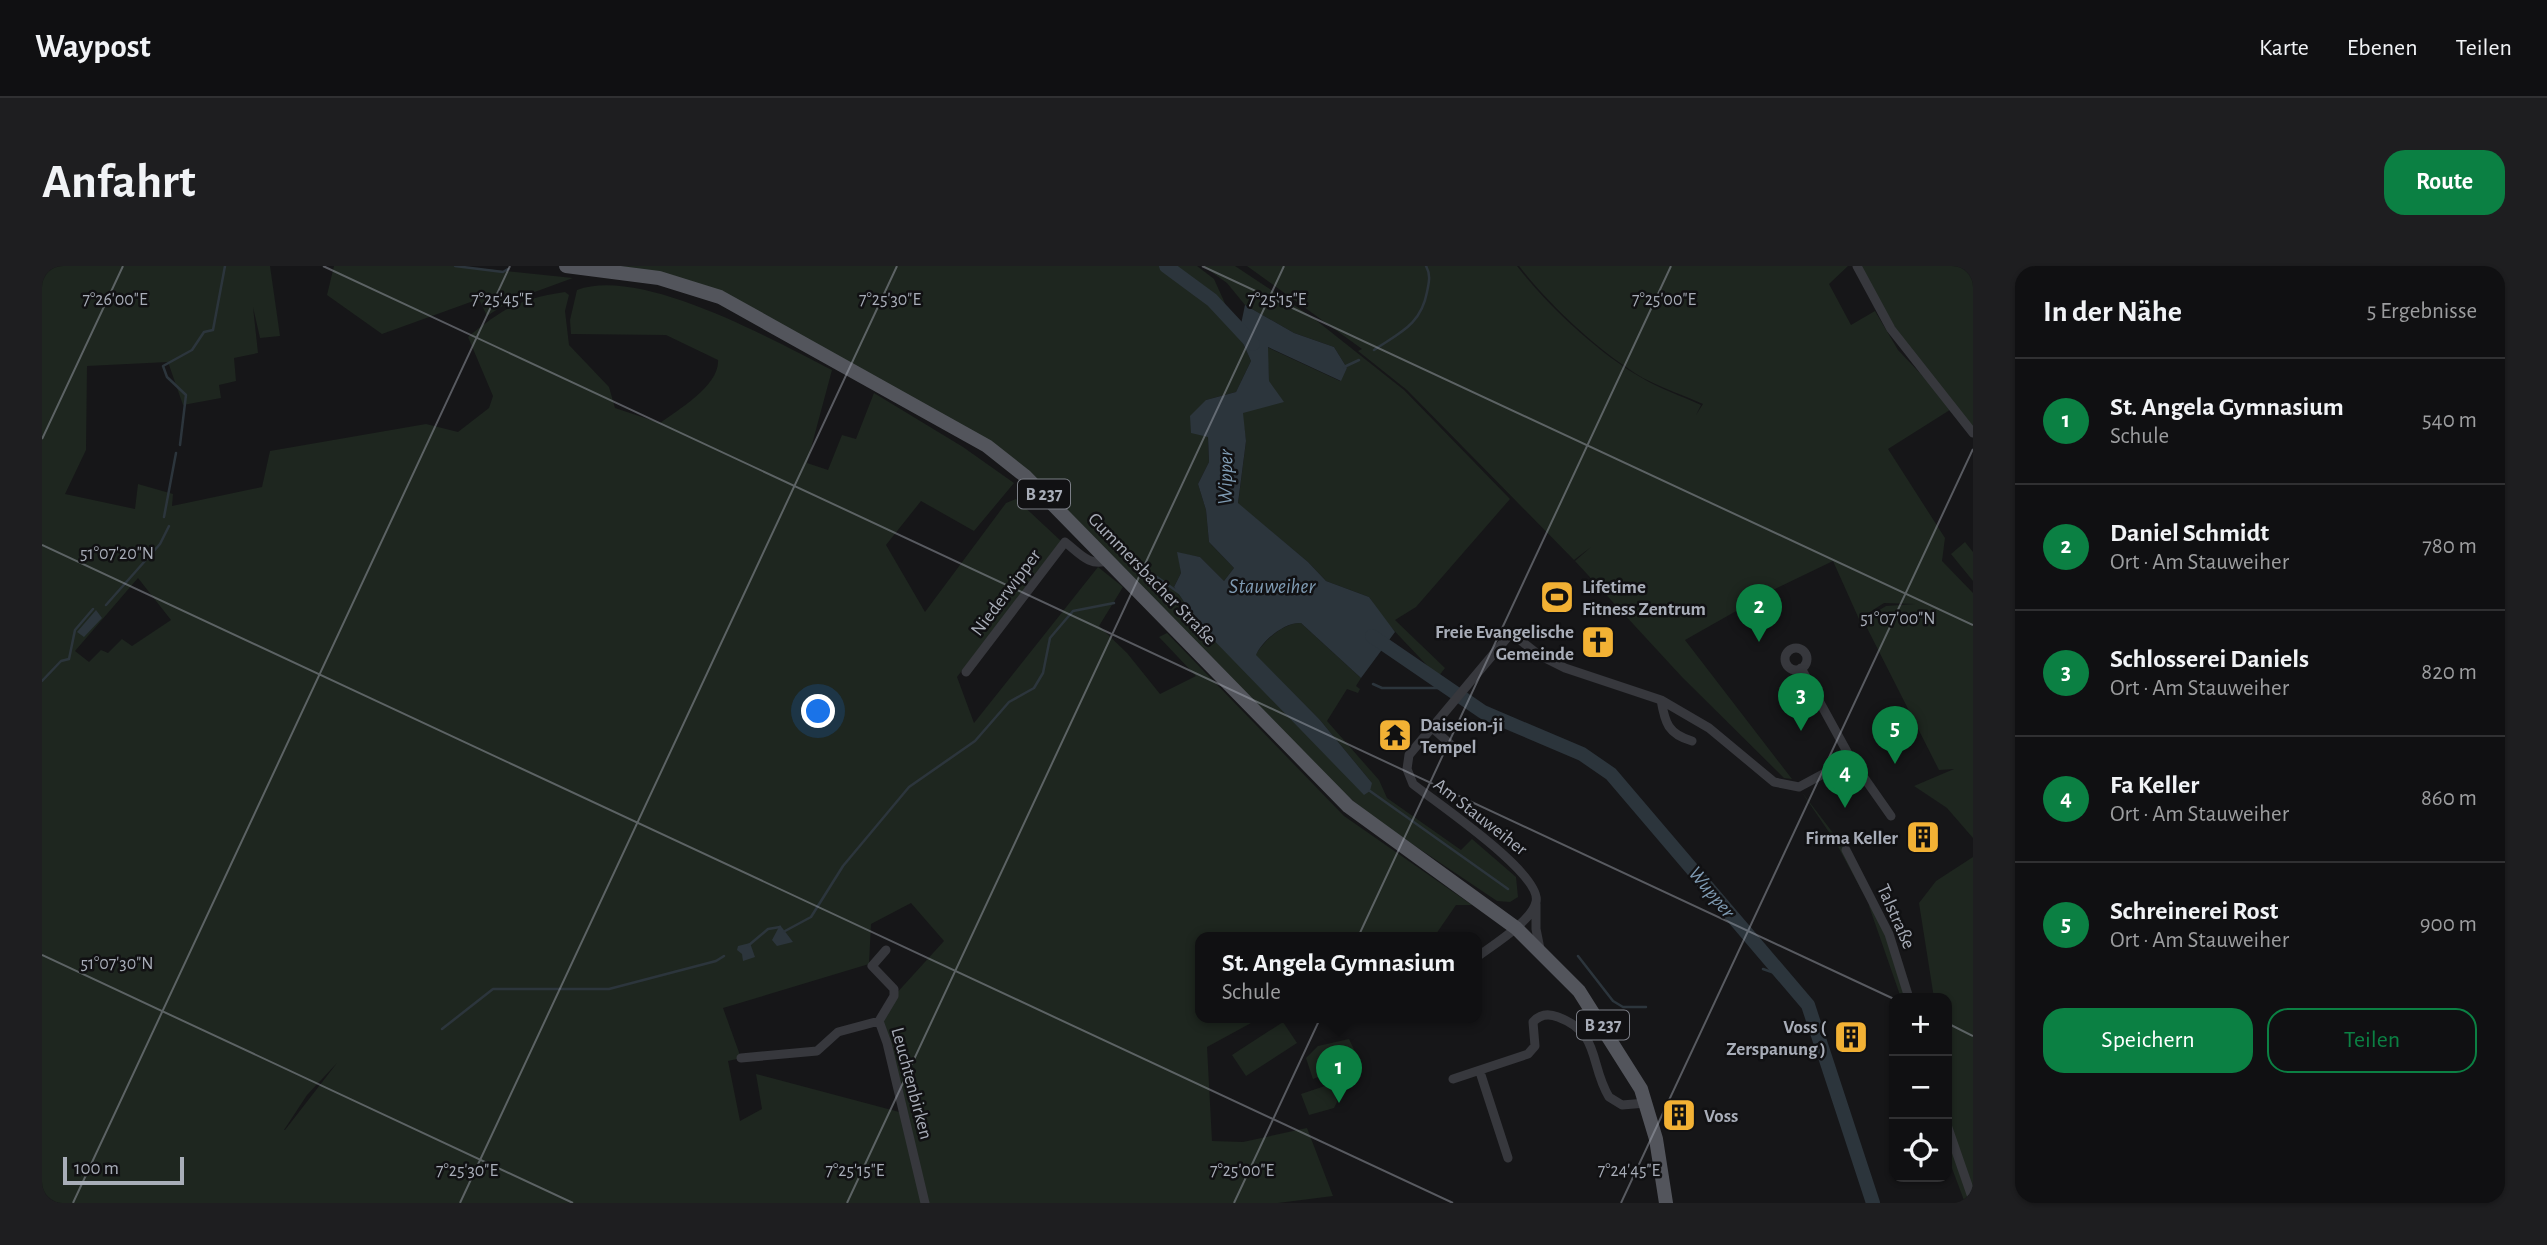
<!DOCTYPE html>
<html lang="de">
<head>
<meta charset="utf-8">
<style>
	:root { --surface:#101012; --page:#1e1e20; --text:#f1f3f6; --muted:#9c9d9f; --line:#303032; --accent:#0b8043 }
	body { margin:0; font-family:"Alegreya Sans",sans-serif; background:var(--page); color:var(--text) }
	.controls { position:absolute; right:21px; bottom:21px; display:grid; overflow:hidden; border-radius:14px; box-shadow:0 2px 5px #0004 }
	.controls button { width:63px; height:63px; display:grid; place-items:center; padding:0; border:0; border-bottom:2px solid var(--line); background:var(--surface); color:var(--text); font:35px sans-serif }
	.scale { position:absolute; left:21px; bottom:18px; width:121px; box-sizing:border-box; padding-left:7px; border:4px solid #a8adb8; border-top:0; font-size:19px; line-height:24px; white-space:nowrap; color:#a8adb8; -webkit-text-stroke:5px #111113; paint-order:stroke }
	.you { position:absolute; left:777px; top:446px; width:24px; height:24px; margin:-18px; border:5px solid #fff; border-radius:50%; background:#1a73e8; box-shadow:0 0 0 10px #1a73e833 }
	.badge { display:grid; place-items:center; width:46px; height:46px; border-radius:50%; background:var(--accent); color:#fff; font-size:23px; font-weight:700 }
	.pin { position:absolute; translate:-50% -58px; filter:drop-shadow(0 2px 4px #0008) }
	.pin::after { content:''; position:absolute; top:37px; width:24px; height:21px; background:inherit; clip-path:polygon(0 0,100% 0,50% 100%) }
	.popup { position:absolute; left:1153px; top:666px; width:287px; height:91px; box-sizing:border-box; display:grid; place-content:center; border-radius:14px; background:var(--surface); filter:drop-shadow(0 2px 5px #0005); font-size:23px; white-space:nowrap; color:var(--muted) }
	.popup b { font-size:26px; color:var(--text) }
	.popup::after { content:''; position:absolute; left:50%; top:100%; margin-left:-14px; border:14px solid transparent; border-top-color:var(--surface) }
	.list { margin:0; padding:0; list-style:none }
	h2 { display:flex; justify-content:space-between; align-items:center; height:91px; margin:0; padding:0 28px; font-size:30px }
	h2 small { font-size:23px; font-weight:400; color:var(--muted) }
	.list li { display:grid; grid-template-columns:46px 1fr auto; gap:21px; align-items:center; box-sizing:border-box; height:126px; padding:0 28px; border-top:2px solid var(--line) }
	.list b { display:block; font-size:26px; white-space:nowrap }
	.list p { margin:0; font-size:23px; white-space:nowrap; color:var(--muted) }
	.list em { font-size:23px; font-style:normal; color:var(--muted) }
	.actions { display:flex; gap:14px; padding:21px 28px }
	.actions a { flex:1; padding:16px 0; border:2px solid var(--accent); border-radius:21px; text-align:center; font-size:24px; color:var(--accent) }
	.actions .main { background:var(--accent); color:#fff }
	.icon { flex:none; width:38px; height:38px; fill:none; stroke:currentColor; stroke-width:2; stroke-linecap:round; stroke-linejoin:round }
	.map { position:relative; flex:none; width:1931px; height:937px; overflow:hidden; border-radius:21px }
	header { display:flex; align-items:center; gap:42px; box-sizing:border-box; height:98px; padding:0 35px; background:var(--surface); border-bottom:2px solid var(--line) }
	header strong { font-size:33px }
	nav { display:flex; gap:38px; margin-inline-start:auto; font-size:24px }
	.intro { display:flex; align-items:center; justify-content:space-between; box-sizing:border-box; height:168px; padding:0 42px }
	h1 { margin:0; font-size:49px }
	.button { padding:18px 32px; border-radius:21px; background:var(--accent); color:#fff; font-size:24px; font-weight:700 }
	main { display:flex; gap:42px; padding:0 42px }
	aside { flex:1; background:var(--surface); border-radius:21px; box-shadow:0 2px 5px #0004 }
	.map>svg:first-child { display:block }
	.green { fill:#1e261f; fill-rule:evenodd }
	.water { fill:#2c353c }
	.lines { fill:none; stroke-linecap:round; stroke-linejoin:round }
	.stream { stroke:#2c353c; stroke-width:2.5 }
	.river { stroke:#2c353c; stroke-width:14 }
	.minor { stroke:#37383d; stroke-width:9 }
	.primary { stroke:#53555c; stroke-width:14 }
	.ticks { fill:none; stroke:#a8adb8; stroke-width:2; stroke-opacity:0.45 }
	.labels { text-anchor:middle; stroke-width:5; stroke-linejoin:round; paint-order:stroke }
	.shield { fill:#111113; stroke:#7b7e86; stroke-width:2 }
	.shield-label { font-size:18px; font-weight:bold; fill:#a8adb8 }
	.street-label { font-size:19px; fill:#a8adb8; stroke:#111113 }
	.poi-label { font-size:19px; font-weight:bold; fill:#a8adb8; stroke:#111113; text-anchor:start }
	.water-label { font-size:21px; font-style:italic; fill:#7f9bb3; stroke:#111113 }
	.ticks-label { font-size:18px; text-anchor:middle; fill:#a8adb8; stroke:#111113; stroke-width:5; stroke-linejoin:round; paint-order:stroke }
</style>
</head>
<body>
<header>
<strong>Waypost</strong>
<nav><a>Karte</a><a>Ebenen</a><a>Teilen</a></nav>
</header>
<div class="intro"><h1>Anfahrt</h1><a class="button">Route</a></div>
<main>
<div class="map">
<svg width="1931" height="937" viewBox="0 0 1931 937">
	<rect width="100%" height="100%" fill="#161618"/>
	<path class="green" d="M0,0h228l10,70 -20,2 -7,-31 5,46 -24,5 2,23 -17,4 2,13 -38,7 -15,-43 -81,4 -1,84 -21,44 70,15 3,-25 35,10 -1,12 90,-19 8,-36 156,-27 32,8 31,-24 4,-12 -25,-59c36,-29 51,-38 97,-45l4,3 -4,16 4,34 40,42 6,21 45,15c18,-13 60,-38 58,-63l-52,-25 -95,-1 -1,-14 7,-30c64,-24 196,50 255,80l-25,93 21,7 14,-35 14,4 18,-46 89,54 51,36 -40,48 -53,-30 -35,44 39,67 81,-109 10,-4 45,42 -104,136 17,46 124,-156 25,20 -24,39 28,27 33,41 36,-18 -37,-39 8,-4 177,183 128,89h-16l-22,32h-233v80h61l-55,30 5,94 31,1 64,-14 26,68 -55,7h-350l-45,-181 11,-26 50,-55 -33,-38 -40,21 -2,40 -146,44 18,50 -13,3 12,60 22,-12 -6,-35 147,39 22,90h-883zM96,312l33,42 -39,26 -10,-7 -14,14 -7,-3 -12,12 -14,-11zM295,797l-52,67h-1l23,-35z
		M292,0h123l116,12 -63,23 -23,15 -8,-17 -97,35 -55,-39z
		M558,0h597l17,13 37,82 -15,31 -30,8 3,62 -11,22 8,26 3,32 25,26 -10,13 -24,-24 -22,-4 3,20 -7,14 27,40 64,62 107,94 -52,-63 -65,-64c8,-15 29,-34 46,-33l60,55 -5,8 4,3 -2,4 -11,-4 -20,32 52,59 8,18 74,52 11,-11 44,38 2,20 -8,5 -13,-1 -128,-86 -29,-26 -312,-319 -304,-176z
		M1161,0h32l77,51 92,73 106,109 -94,108 -21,13 50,48 -7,9 -53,-56 -16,-24 -43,-16 -18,-19 -70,-58 8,-63 -4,-28 27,-32 -2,-34 73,34 7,-13 -13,-21 -40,-14 -49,-28 -18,-22z
		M1205,0h270c30,39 82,88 125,112 18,11 40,18 59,27l-5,10 7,-11c-20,-9 -41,-16 -60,-26 -43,-25 -94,-73 -124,-112h329l-19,18 22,41 24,-14 23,39 55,58 -65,41 57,89 -3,23 31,32v245l-26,-30 -33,-22 40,-17 -15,1 -76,-150 23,-14 29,-2 -31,-1 -25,16 -26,-58 -58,28 -90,51 107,139 -8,-1 -102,-101 -107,-116 16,-14 -17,13 -167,-170 -49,-39 4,-2z
		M1817,0h114v161l-76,-95z
		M1923,276l8,10v29l-22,-27z
		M1759,525l45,59 17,43 -28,-52z
		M1931,591v346h-8l-18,-48v-157h-13l-15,-95 17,-22z
		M1831,636l36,96h-8l-32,-92z
		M1241,756l14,21 -51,33 -14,-21z
		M1307,773l11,23 -47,17 -7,-21 12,-12z
		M1289,818l6,18 -3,6 -25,7 -8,-21z"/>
	<path class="water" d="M1203,39l49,28 40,14 13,21 -6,13 -73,-34 1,34 15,21 -41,11 3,28 -8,62 70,59 18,19 43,16 26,35 -34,46 -60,-55c-17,-1 -39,18 -45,32l64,65 52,63 -2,8 -6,4 -163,-168 -27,-40 7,-14 -4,-21 23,5 24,24 10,-13 -25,-26 -3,-32 -8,-26 11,-22 -1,-25 -17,-4 -1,-17 16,-16 30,-8 15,-31 -12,-27z
		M54,344l6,8 -18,19 -7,-5z
		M738,659l13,17 -16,4 -5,-6z
		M708,677l5,14 -12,4 -1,-7 -5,-4 1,-4z"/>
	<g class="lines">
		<path class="stream" d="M413,0l48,6 5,-3
			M1332,84c25,-17 47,-25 53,-58 2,-10 4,-17 -1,-26
			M1302,101l15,-7
			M138,179l6,-50 -19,-18 -4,-11 29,-16 12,-18 9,-2 12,-64
			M122,251l12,-64
			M1115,311l25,18
			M64,339l54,-61 9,-18
			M0,415l19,-20 8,-2 6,-29 18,-21
			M1331,418l9,4h62
			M1328,525l138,98
			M743,665l26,-14 32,-51 66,-79 66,-46 34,-39 25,-14 9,-15 7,-35 23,-27 41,-8
			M707,679l19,-16 12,-2
			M1536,690l35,45 10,6h23
			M1721,703l20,7
			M400,763l51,-40h116l107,-28 8,-5"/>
		<path class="river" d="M1124,0l46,34 41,44
			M1330,370l111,76 99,42 29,20 197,231 65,198"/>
		<path class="minor" d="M1815,0l34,63 82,104
			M1743 393a11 11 0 1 1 22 0a11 11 0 1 1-22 0Z
			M924,406l99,-130c14,11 25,26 44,18
			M1619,434c4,23 7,34 31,41
			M1388,460l27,24
			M1809,493l40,57
			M1804,584l43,84 20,64
			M1494,638v25l4,20
			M844,684l-14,16 22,23v7l-15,25 8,22 38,160
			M1435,691c16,-12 55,-36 59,-55 7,-28 -101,-100 -123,-118l-6,-15 2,-14 102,-122 28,22 26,13 96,32 48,28 65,54 25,5 52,-28 -50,-91
			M699,792l76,-7 21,-19 41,-11
			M1438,806l28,86
			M1411,813l75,-25 7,-8 -2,-24c7,-8 15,-9 25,-5 43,16 31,47 51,80l13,8 24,-2
			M1905,859l26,75"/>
		<path class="primary" d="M524,0l93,12 61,19 267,149 38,30 323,330 168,122 63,63 62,98 15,50 10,64"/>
	</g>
	<path class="ticks" d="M281,0l1571,733M1160,0l771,359M0,173l81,-173M0,279l1411,658M0,689l531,248M1905,757l26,13M31,937l437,-937M418,937l437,-937M805,937l437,-937M1192,937l437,-937M1579,937l352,-754"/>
	<defs>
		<g id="stadium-square" transform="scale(1.75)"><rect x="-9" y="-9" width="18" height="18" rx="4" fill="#f2b134" stroke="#111113"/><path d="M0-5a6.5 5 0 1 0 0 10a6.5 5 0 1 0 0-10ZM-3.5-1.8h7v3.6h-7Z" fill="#111"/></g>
		<g id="church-square" transform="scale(1.75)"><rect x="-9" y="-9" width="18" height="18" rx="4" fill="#f2b134" stroke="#111113"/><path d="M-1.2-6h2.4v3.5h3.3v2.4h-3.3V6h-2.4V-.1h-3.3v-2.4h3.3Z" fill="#111"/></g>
		<g id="temple-square" transform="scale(1.75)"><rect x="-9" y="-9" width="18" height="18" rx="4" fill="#f2b134" stroke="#111113"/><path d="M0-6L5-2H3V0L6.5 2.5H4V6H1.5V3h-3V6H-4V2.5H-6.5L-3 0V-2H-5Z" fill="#111"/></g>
		<g id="building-square" transform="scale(1.75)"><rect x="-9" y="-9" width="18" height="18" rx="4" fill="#f2b134" stroke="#111113"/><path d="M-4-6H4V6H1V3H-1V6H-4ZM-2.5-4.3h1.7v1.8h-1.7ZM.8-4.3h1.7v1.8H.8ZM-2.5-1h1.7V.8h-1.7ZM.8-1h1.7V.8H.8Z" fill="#111"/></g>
	</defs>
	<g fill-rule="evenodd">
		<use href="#stadium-square" x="1515" y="331"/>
		<use href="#church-square" x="1556" y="376"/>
		<use href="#temple-square" x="1353" y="469"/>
		<use href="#building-square" x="1881" y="571"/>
		<use href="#building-square" x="1809" y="771"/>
		<use href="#building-square" x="1637" y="849"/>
	</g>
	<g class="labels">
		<g class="shield">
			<rect x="976" y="213.5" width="52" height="29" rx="5"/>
			<rect x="1535" y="744.5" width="52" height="29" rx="5"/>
		</g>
		<g class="shield-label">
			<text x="1002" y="234">B 237</text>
			<text x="1561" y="765">B 237</text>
		</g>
		<g class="street-label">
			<text transform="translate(1111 312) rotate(46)" y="7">Gummersbacher Straße</text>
			<text transform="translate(963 326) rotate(-53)" y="7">Niederwipper</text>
			<text transform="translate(1439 550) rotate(38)" y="7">Am Stauweiher</text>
			<text transform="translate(1855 650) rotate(66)" y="7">Talstraße</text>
			<text transform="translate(871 817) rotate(75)" y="7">Leuchtenbirken</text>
		</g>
		<g class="poi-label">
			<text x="1540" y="327">Lifetime<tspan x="1540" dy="22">Fitness Zentrum</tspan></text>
			<text x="1532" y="372" text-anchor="end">Freie Evangelische<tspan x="1532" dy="22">Gemeinde</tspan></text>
			<text x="1378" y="465">Daiseion-ji<tspan x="1378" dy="22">Tempel</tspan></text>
			<text x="1856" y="578" text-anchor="end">Firma Keller</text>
			<text x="1784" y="767" text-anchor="end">Voss (<tspan x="1784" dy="22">Zerspanung )</tspan></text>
			<text x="1662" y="856">Voss</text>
		</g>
		<g class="water-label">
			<text transform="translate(1183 211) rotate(-89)" y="7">Wipper</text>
			<text x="1230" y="327">Stauweiher</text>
			<text transform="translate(1670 626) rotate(50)" y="7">Wupper</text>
		</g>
	</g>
	<g class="ticks-label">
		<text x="73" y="39">7°26'00"E</text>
		<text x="460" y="39">7°25'45"E</text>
		<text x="1235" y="39">7°25'15"E</text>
		<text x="1622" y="39">7°25'00"E</text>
		<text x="848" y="39">7°25'30"E</text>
		<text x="75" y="293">51°07'20"N</text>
		<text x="1856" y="358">51°07'00"N</text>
		<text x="75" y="703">51°07'30"N</text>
		<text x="425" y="910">7°25'30"E</text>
		<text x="813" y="910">7°25'15"E</text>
		<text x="1200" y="910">7°25'00"E</text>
		<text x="1587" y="910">7°24'45"E</text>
	</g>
</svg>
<div class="controls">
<button>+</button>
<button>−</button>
<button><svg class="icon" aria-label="locate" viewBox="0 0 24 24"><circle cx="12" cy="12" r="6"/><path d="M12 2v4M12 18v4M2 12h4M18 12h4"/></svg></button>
</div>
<div class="scale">100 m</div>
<div class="you"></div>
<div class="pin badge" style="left:1297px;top:837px">1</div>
<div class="popup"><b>St. Angela Gymnasium</b>Schule</div>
<div class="pin badge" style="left:1717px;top:376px">2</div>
<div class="pin badge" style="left:1759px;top:465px">3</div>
<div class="pin badge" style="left:1803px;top:542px">4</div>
<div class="pin badge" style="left:1853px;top:498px">5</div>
</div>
<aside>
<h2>In der Nähe<small>5 Ergebnisse</small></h2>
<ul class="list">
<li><span class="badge">1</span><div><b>St. Angela Gymnasium</b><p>Schule</p></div><em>540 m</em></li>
<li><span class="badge">2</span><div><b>Daniel Schmidt</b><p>Ort · Am Stauweiher</p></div><em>780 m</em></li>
<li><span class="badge">3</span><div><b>Schlosserei Daniels</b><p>Ort · Am Stauweiher</p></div><em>820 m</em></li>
<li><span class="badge">4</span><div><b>Fa Keller</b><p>Ort · Am Stauweiher</p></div><em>860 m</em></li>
<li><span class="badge">5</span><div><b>Schreinerei Rost</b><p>Ort · Am Stauweiher</p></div><em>900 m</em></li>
</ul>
<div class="actions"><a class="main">Speichern</a><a>Teilen</a></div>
</aside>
</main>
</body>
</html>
